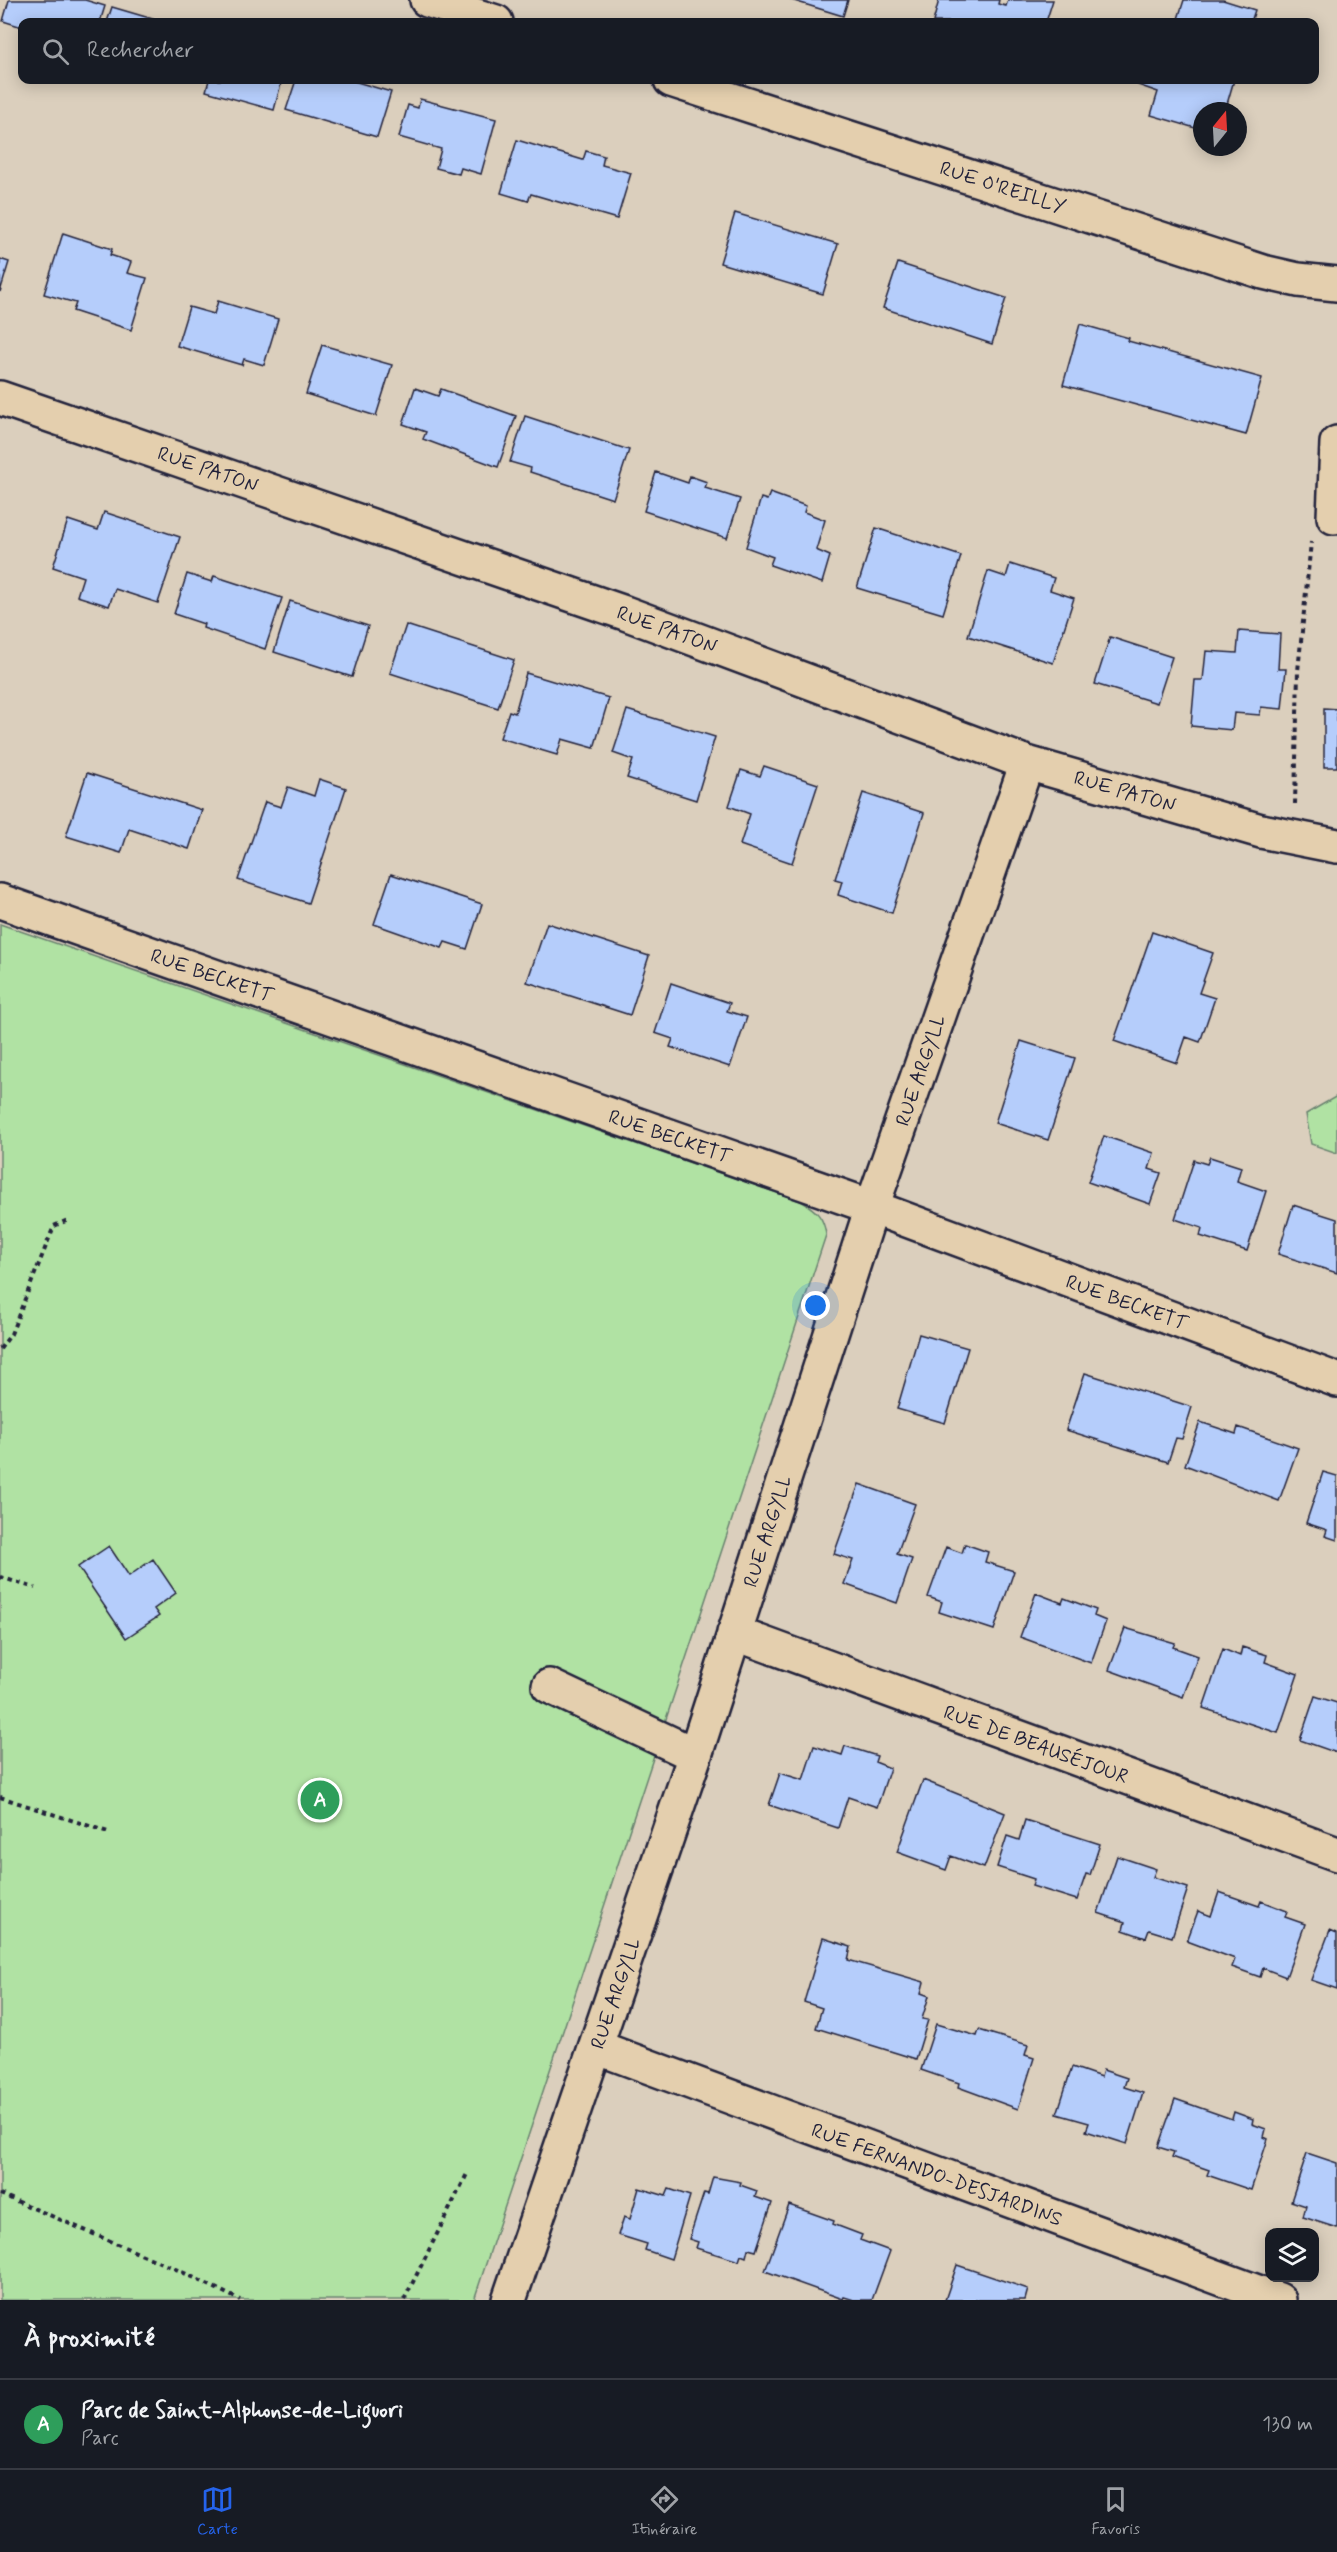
<!DOCTYPE html>
<html lang="fr">
<head>
<meta charset="utf-8">
<style>
	:root { --surface:#171b24; --page:#242831; --text:#f1f3f6; --muted:#9ea1a6; --line:#363941; --accent:#2563eb }
	body { margin:0; font-family:Mynerve,sans-serif; background:var(--page); color:var(--text) }
	.controls { position:absolute; right:18px; bottom:18px; display:grid; overflow:hidden; border-radius:12px; box-shadow:0 3px 15px #0003 }
	.controls button { width:54px; height:54px; display:grid; place-items:center; padding:0; border:0; border-bottom:2px solid var(--line); background:var(--surface); color:var(--text); font:30px sans-serif }
	.compass { position:absolute; left:1193px; top:102px; width:54px; height:54px; border-radius:50%; background:var(--surface); box-shadow:0 3px 15px #0003; rotate:18deg }
	.you { position:absolute; left:816px; top:1306px; width:21px; height:21px; margin:-15px; border:4px solid #fff; border-radius:50%; background:#1a73e8; box-shadow:0 0 0 9px #1a73e833 }
	.badge { display:grid; place-items:center; width:39px; height:39px; border-radius:50%; background:var(--accent); color:#fff; font-size:20px; font-weight:700 }
	.pin { position:absolute; translate:-50% -50%; border:3px solid #fff; box-shadow:0 2px 6px #0006 }
	.list { margin:0; padding:0; list-style:none }
	h2 { display:flex; justify-content:space-between; align-items:center; height:78px; margin:0; padding:0 24px; font-size:26px }
	h2 small { font-size:20px; font-weight:400; color:var(--muted) }
	.list li { display:grid; grid-template-columns:39px 1fr auto; gap:18px; align-items:center; box-sizing:border-box; height:90px; padding:0 24px; border-top:2px solid var(--line) }
	.list b { display:block; font-size:22px; white-space:nowrap }
	.list p { margin:0; font-size:20px; white-space:nowrap; color:var(--muted) }
	.list em { font-size:20px; font-style:normal; color:var(--muted) }
	.icon { flex:none; width:33px; height:33px; fill:none; stroke:currentColor; stroke-width:2; stroke-linecap:round; stroke-linejoin:round }
	.map { position:relative; flex:none; width:1337px; height:2300px; overflow:hidden }
	.search { position:absolute; background:var(--surface); box-shadow:0 3px 15px #0003; left:18px; right:18px; top:18px; height:66px; display:flex; align-items:center; gap:15px; box-sizing:border-box; padding:0 21px; border-radius:12px; color:var(--muted); font-size:22px }
	.sheet { height:168px; background:var(--surface) }
	nav { display:flex; justify-content:space-around; align-items:center; box-sizing:border-box; height:84px; border-top:2px solid var(--line); background:var(--surface); font-size:16px; color:var(--muted) }
	nav a { display:grid; justify-items:center; gap:3px }
	nav .on { color:var(--accent) }
	.map>svg:first-child { display:block }
	.green { fill:#b0e2a3; stroke:#69826f; stroke-width:1.5 }
	.building { fill:#b5cdfb; stroke:#22223b; stroke-width:1.5 }
	.lines { fill:none; stroke-linecap:round; stroke-linejoin:round }
	.minor-casing { stroke:#22223b; stroke-width:38 }
	.path { stroke:#22223b; stroke-width:4; stroke-dasharray:4.5 4.5; stroke-linecap:butt }
	.minor { stroke:#e4cfae; stroke-width:33 }
	.labels { text-anchor:middle; stroke-width:4.5; stroke-linejoin:round; paint-order:stroke }
	.street-label { font-size:20px; fill:#22223b; stroke:#e4cfae }
</style>
</head>
<body>
<div class="map">
<svg width="1337" height="2300" viewBox="0 0 1337 2300">
	<rect width="100%" height="100%" fill="#dbcfbd"/>
	<filter id="ink" filterUnits="userSpaceOnUse"><feTurbulence type="fractalNoise" baseFrequency=".0167" numOctaves="2"/><feDisplacementMap in="SourceGraphic" scale="12" xChannelSelector="R" yChannelSelector="G"/><feConvolveMatrix kernelMatrix="1 2 1 2 8 2 1 2 1" color-interpolation-filters="sRGB"/></filter>
	<g filter="url(#ink)">
		<path class="green" d="M0,924l801,277c15,9 23,16 25,34l-352,1065h-474z
			M1337,1096v57l-26,-9 -5,-30z"/>
		<path class="building" d="M9,0h76l20,6 -5,16h-78v5l-19,-6z
			M791,0h57l-5,16z
			M939,0h60l-1,4 8,2 2,-6h45l-7,22h-113z
			M1184,0h39l32,10 -4,12h-74z
			M112,7l51,15h-56z
			M209,80h73l-8,30 -68,-19z
			M296,80h54l41,12 -14,45 -91,-27z
			M1140,80h94l-9,31h-23v19l-51,-15 7,-23 -20,-7z
			M420,99l76,20 -15,55 -20,-6 -2,6 -23,-6 5,-19 -42,-12 9,-32 10,3z
			M517,140l66,20 3,-9 18,5 -2,9 29,8 -14,46 -86,-25 -3,7 -27,-8z
			M735,213l103,31 -15,50 -103,-31z
			M63,233l49,16 -2,6 21,7 -4,11 20,5 -16,52 -58,-19 3,-8 -32,-9z
			M0,259l9,3 -9,30z
			M898,263l108,35 -14,46 -109,-36z
			M218,301l60,18 -14,46 -20,-6 -2,6 -65,-19 12,-39 25,7z
			M1080,324l49,14 -1,3 134,37 -16,57 -183,-50z
			M322,345l70,20 -16,51 -70,-22z
			M415,388l23,8 3,-7 75,27 -18,51 -75,-28 3,-7 -23,-8z
			M525,416l104,34 -16,49 -83,-27 1,-4 -21,-6z
			M656,472l32,11 2,-7 17,6 -2,6 35,11 -13,39 -83,-27z
			M770,493l36,13 -2,6 21,8 -9,30 14,6 -8,27 -52,-18 3,-8 -27,-10 15,-49 6,2z
			M104,512l76,25 -22,66 -43,-14 -6,17 -32,-10 6,-19 -30,-10 15,-47 30,10z
			M876,528l85,28 -18,58 -86,-26z
			M1010,564l44,14 -4,12 24,8 -21,65 -85,-27 20,-65 18,6z
			M187,574l25,8 2,-6 68,22 -17,51 -62,-21 1,-4 -30,-10z
			M290,601l78,25 -16,51 -78,-25z
			M406,625l108,35 -16,48 -108,-35z
			M1239,631l41,3 -2,35h8l-4,40 -21,-2 -1,8 -26,-2 -2,17 -41,-4 4,-46h8l3,-29 31,2z
			M1110,637l62,20 -15,46 -62,-19z
			M526,673l83,25 -15,50 -32,-9 -5,16 -57,-17 9,-27 6,2z
			M1324,708l13,1v58h-13z
			M627,710l88,27 -19,63 -69,-22 6,-18 -20,-7z
			M764,766l54,18 -26,79 -52,-18 10,-31 -21,-8 12,-36 19,6z
			M87,773l115,37 -13,39 -60,-20 -8,24 -55,-17z
			M319,779l27,9 -38,115 -70,-23 27,-78 16,5 7,-20 26,9z
			M863,793l61,20 -32,100 -54,-18 4,-14 -7,-2z
			M391,874l91,30 -15,45 -22,-7 -3,6 -68,-24z
			M547,923l102,33 -19,59 -103,-33z
			M1152,932l61,21 -14,40 16,5 -15,44 -14,-5 -9,26 -63,-22z
			M671,983l59,20 -3,8 20,6 -17,50 -60,-20 3,-8 -18,-6z
			M1021,1041l54,17 -27,82 -53,-17z
			M1104,1136l50,17 -5,16 12,4 -11,31 -62,-22z
			M1210,1157l31,10 -4,14 29,10 -19,60 -47,-15 2,-8 -27,-9 19,-59 13,4z
			M1293,1205l44,14v54l-59,-19z
			M919,1334l49,14 -23,75 -48,-14z
			M1085,1373l107,34 -10,32 -6,-1 -8,24 -102,-32z
			M1200,1422l36,12 2,-7 60,21 -19,53 -94,-36z
			M1323,1472l14,4v64l-12,-4 2,-6 -21,-7z
			M859,1484l56,20 -18,50 15,5 -15,44 -53,-19 9,-24 -19,-6z
			M965,1544l23,8 -3,10 29,9 -20,59 -55,-18 3,-10 -14,-5 18,-50 16,6z
			M109,1546l20,30 24,-17 23,34 -22,16 5,7 -33,22 -48,-71z
			M1036,1593l26,10 2,-5 32,12 -2,6 12,5 -15,42 -71,-26z
			M1125,1628l50,15 -2,4 25,9 -15,41 -74,-27z
			M1242,1647l25,8 -2,7 33,12 -20,59 -75,-25 20,-59 17,7z
			M1315,1696l22,7v50l-37,-13z
			M814,1746l28,9 3,-9 32,10 -2,6 15,6 -13,39 -29,-10 -10,31 -69,-23 11,-32 23,7z
			M923,1780l82,33 -21,55 -33,-12 -5,14 -49,-18z
			M1025,1820l75,24 -10,31 -4,-1 -9,26 -45,-14 2,-7 -37,-12 10,-31 12,4z
			M1117,1856l39,13 -3,8 35,11 -16,49 -23,-7 -3,8 -23,-8 2,-8 -27,-9z
			M1219,1892l40,14 2,-5 26,10 -2,6 20,7 -19,53 -23,-9 -3,9 -28,-10 3,-8 -48,-18 11,-30 13,5z
			M1330,1930l7,3v56l-26,-9z
			M823,1938l28,9 -3,13 76,22 -3,11 8,3 -7,23 6,1 -12,39 -100,-31 6,-20 -18,-6z
			M936,2024l41,12 2,-6 49,15 -3,10 9,3 -16,51 -60,-22 1,-4 -38,-13z
			M1072,2067l29,10 2,-7 24,8 -3,9 19,6 -16,51 -41,-13 3,-8 -32,-9z
			M1175,2099l57,20 2,-7 19,7 -1,5 14,5 -2,8 4,2 -17,51 -44,-15 2,-5 -37,-13 2,-5 -16,-5z
			M1307,2153l30,10v65l-34,-11 3,-11 -15,-5z
			M713,2177l28,5 -1,3 17,6 -2,6 17,6 -16,48 -8,-2 -2,8 -5,-2 -2,6 -43,-13 2,-6 -9,-3 15,-46 4,1z
			M639,2188l27,8 3,-7 21,7 -19,63 -26,-9 2,-6 -29,-9 6,-18 6,2z
			M789,2205l45,16 -1,3 29,11 -2,5 30,11 -18,49h-18l-10,-3 -1,2 -78,-28z
			M957,2265l71,24 -3,11h-80z"/>
		<g class="lines">
			<g class="minor-casing">
				<path id="minor" d="M427,0l69,22
					M671,80l592,192 35,8 39,4
					M0,398l625,215 402,150 234,68 76,15
					M1334,517l3,-74
					M0,901l872,306 465,173
					M734,1633l603,221
					M549,1686l146,69
					M596,2047l683,253
					M509,2300l186,-545 177,-548 155,-444"/>
			</g>
			<path class="path" d="M1295,804l3,-133 13,-129
				M0,1349l11,-15 43,-108 14,-6
				M0,1577l35,11
				M0,1797l108,35
				M0,2194l178,76 62,30
				M404,2300l63,-126"/>
			<use href="#minor" class="minor"/>
		</g>
	</g>
	<g class="labels">
		<g class="street-label">
			<text transform="translate(1003 187) rotate(18)" y="7">RUE O'REILLY</text>
			<text transform="translate(208 469) rotate(19)" y="7">RUE PATON</text>
			<text transform="translate(667 629) rotate(20)" y="7">RUE PATON</text>
			<text transform="translate(1125 791) rotate(16)" y="7">RUE PATON</text>
			<text transform="translate(212 975) rotate(19)" y="7">RUE BECKETT</text>
			<text transform="translate(920 1070) rotate(-71)" y="7">RUE ARGYLL</text>
			<text transform="translate(670 1136) rotate(19)" y="7">RUE BECKETT</text>
			<text transform="translate(1127 1302) rotate(20)" y="7">RUE BECKETT</text>
			<text transform="translate(767 1531) rotate(-72)" y="7">RUE ARGYLL</text>
			<text transform="translate(1036 1744) rotate(20)" y="7">RUE DE BEAUSÉJOUR</text>
			<text transform="translate(615 1993) rotate(-71)" y="7">RUE ARGYLL</text>
			<text transform="translate(937 2174) rotate(20)" y="7">RUE FERNANDO-DESJARDINS</text>
		</g>
	</g>
</svg>
<div class="controls">
<button><svg class="icon" aria-label="layers" viewBox="0 0 24 24"><path d="M12 4l9 5-9 5-9-5zM3 14l9 5 9-5"/></svg></button>
</div>
<svg class="compass" viewBox="-18 -18 36 36"><path d="M0-13l5 13h-10z" fill="#e53935"/><path d="M0 13l5-13h-10z" fill="#9ea1a6"/></svg>
<div class="you"></div>
<div class="pin badge" style="left:320px;top:1800px;background:#2e9e5b">A</div>
<div class="search"><svg class="icon" aria-label="search" viewBox="0 0 24 24"><circle cx="10" cy="10" r="6"/><path d="M15 15l6 6"/></svg>Rechercher</div>
</div>
<section class="sheet">
<h2>À proximité<small></small></h2>
<ul class="list">
<li><span class="badge" style="background:#2e9e5b">A</span><div><b>Parc de Saint-Alphonse-de-Liguori</b><p>Parc</p></div><em>130 m</em></li>
</ul>
</section>
<nav>
<a class="on"><svg class="icon" aria-label="map" viewBox="0 0 24 24"><path d="M3 6l6-2 6 2 6-2v14l-6 2-6-2-6 2zM9 4v14M15 6v14"/></svg>Carte</a>
<a><svg class="icon" aria-label="directions" viewBox="0 0 24 24"><path d="M12 3l9 9-9 9-9-9zM9 14v-3h6M13 9l2 2-2 2"/></svg>Itinéraire</a>
<a><svg class="icon" aria-label="saved" viewBox="0 0 24 24"><path d="M7 4h10v16l-5-4-5 4z"/></svg>Favoris</a>
</nav>
</body>
</html>
